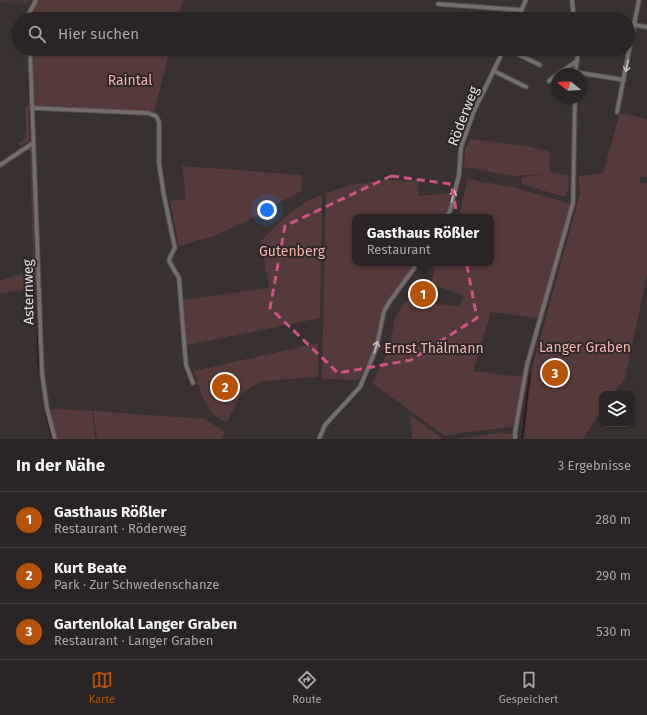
<!DOCTYPE html>
<html lang="de">
<head>
<meta charset="utf-8">
<style>
	:root { --surface:#2a2524; --page:#363131; --text:#f1f3f6; --muted:#a5a5a6; --line:#464241; --accent:#b45309 }
	body { margin:0; font-family:"Fira Sans",sans-serif; background:var(--page); color:var(--text) }
	.controls { position:absolute; right:12px; bottom:12px; display:grid; overflow:hidden; border-radius:8px; box-shadow:0 1px 3px #0004 }
	.controls button { width:36px; height:36px; display:grid; place-items:center; padding:0; border:0; border-bottom:1px solid var(--line); background:var(--surface); color:var(--text); font:20px sans-serif }
	.compass { position:absolute; left:551px; top:68px; width:36px; height:36px; border-radius:50%; background:var(--surface); box-shadow:0 1px 3px #0004; rotate:288deg }
	.you { position:absolute; left:267px; top:210px; width:14px; height:14px; margin:-10px; border:3px solid #fff; border-radius:50%; background:#1a73e8; box-shadow:0 0 0 6px #1a73e833 }
	.badge { display:grid; place-items:center; width:26px; height:26px; border-radius:50%; background:var(--accent); color:#fff; font-size:13px; font-weight:700 }
	.pin { position:absolute; translate:-50% -50%; border:2px solid #fff; box-shadow:0 1px 4px #0006 }
	.popup { position:absolute; left:352px; top:214px; width:142px; height:52px; box-sizing:border-box; display:grid; place-content:center; border-radius:8px; background:var(--surface); filter:drop-shadow(0 1px 3px #0005); font-size:13px; white-space:nowrap; color:var(--muted) }
	.popup b { font-size:15px; color:var(--text) }
	.popup::after { content:''; position:absolute; left:50%; top:100%; margin-left:-8px; border:8px solid transparent; border-top-color:var(--surface) }
	.list { margin:0; padding:0; list-style:none }
	h2 { display:flex; justify-content:space-between; align-items:center; height:52px; margin:0; padding:0 16px; font-size:17px }
	h2 small { font-size:13px; font-weight:400; color:var(--muted) }
	.list li { display:grid; grid-template-columns:26px 1fr auto; gap:12px; align-items:center; box-sizing:border-box; height:56px; padding:0 16px; border-top:1px solid var(--line) }
	.list b { display:block; font-size:15px; white-space:nowrap }
	.list p { margin:0; font-size:13px; white-space:nowrap; color:var(--muted) }
	.list em { font-size:13px; font-style:normal; color:var(--muted) }
	.icon { flex:none; width:22px; height:22px; fill:none; stroke:currentColor; stroke-width:2; stroke-linecap:round; stroke-linejoin:round }
	.map { position:relative; flex:none; width:647px; height:439px; overflow:hidden }
	.search { position:absolute; background:var(--surface); box-shadow:0 1px 3px #0004; left:12px; right:12px; top:12px; height:44px; display:flex; align-items:center; gap:10px; box-sizing:border-box; padding:0 14px; border-radius:22px; color:var(--muted); font-size:15px }
	.sheet { height:220px; background:var(--surface) }
	nav { display:flex; justify-content:space-around; align-items:center; box-sizing:border-box; height:56px; border-top:1px solid var(--line); background:var(--surface); font-size:11px; color:var(--muted) }
	nav a { display:grid; justify-items:center; gap:2px }
	nav .on { color:var(--accent) }
	.map>svg:first-child { display:block }
	.built { fill:#463736 }
	.green { fill:#543b39 }
	.lines { fill:none; stroke-linecap:round; stroke-linejoin:round }
	.stream { stroke:#2f1514; stroke-width:1.5 }
	.street-casing { stroke:#56504f; stroke-width:5.5 }
	.street { stroke:#756c6c; stroke-width:3.5 }
	.oneway { stroke:#c1bbbb }
	.marked { fill:none; stroke:#cc5382; stroke-width:3; stroke-dasharray:8 5; stroke-linejoin:round }
	.labels { text-anchor:middle; stroke-width:4; stroke-linejoin:round; paint-order:stroke }
	.park-label { font-size:14px; fill:#f0b2ad; stroke:#2e2726 }
	.street-label { font-size:14px; fill:#e2dddd; stroke:#2e2726 }
</style>
</head>
<body>
<div class="map">
<svg width="647" height="439" viewBox="0 0 647 439">
	<rect width="100%" height="100%" fill="#383130"/>
	<path class="built" d="M0,0h29l-5,6 -6,-2 -18,-1z"/>
	<path class="green" d="M38,0h145l-5,19h-146l1,-8z
		M32,49h138l-16,63 -120,-6z
		M29,104v37l-8,5 -3,-3 7,-4 1,-5 -1,-26z
		M620,113l27,6v58l-7,1v5h7v92l-22,103 -12,16h-11v15l-19,30h-59l9,-75 47,-170 -1,-18 24,-3z
		M471,139l55,7 24,6 -1,20 19,3 1,12 -4,10 -43,-13v-6l22,-5 -28,3 -52,-9 1,-18z
		M29,147l3,1 4,119c0,7 1,15 -2,22l-34,4v-13l27,-7 4,-6 2,-9 -3,-107h-3l-27,18v-2z
		M182,166l120,9 -1,16 -58,32 -29,13 -35,10 -9,-45 16,-2z
		M468,179l48,9 54,16 -32,114 -47,-6 -18,59 50,6 -5,32 -5,18 -39,4 -29,5 -73,-53 17,-33 6,-32 10,-16 4,-2 51,7 3,-12 -32,-11 4,-15 -4,-1 3,-5h57v-46h-32z
		M384,180l34,1 1,15 32,-3 -3,17 -4,7h-89v46h60l-33,48 -6,34 -17,35 -37,-1 4,-186 25,-8z
		M322,195l-2,123 -133,27 -4,-45 86,-12 -8,-47c18,-19 36,-38 61,-46z
		M318,343v34l-57,4 -20,13 -14,28c-20,-4 -28,-34 -33,-51z
		M50,409l42,2 3,28h-39z
		M93,411l112,8 20,13 -4,7h-124z
		M410,415l33,24h-31z
		M500,433l12,1 1,5h-57z"/>
	<g class="lines">
		<path class="stream" d="M27,15v4
			M28,49l3,91
			M32,147l4,125
			M37,293l1,69 9,57 5,20
			M522,439l8,-66"/>
		<g class="street-casing">
			<path id="street" d="M572,0l2,19
				M438,4l84,6
				M29,19v-5l7,-14
				M517,19l9,-19
				M635,25l12,2
				M30,49l12,324 5,35 8,31
				M507,49l33,16
				M494,71l32,16
				M575,72l49,8
				M558,74l19,-13
				M575,74l3,-20 -1,-5
				M549,81l8,-6
				M32,108l116,5 8,3 3,6v41l5,33 11,52 -5,9 -1,4 10,17 7,87 7,18
				M617,112l22,-112
				M0,165l33,-22
				M446,217l4,-6 9,-36 2,-28 13,-36 30,-62
				M319,439l6,-14 35,-38 16,-38 8,-38 6,-10 28,-38
				M515,439v-7l12,-67 46,-162 2,-105"/>
		</g>
		<use href="#street" class="street"/>
	</g>
	<defs><path id="oneway-shaft" d="M-6 0H5M1.5-3L5.5 0L1.5 3" fill="none" stroke-width="1.6" stroke-linecap="round" stroke-linejoin="round"/></defs>
	<g class="oneway">
		<use href="#oneway-shaft" transform="translate(627 66) rotate(102)"/>
		<use href="#oneway-shaft" transform="translate(453 196) rotate(-76)"/>
		<use href="#oneway-shaft" transform="translate(376 347) rotate(-74)"/>
	</g>
	<path class="marked" d="M391,176l60,8 26,134 -66,42 -73,13 -68,-65 15,-82z"/>
	<g class="labels">
		<g class="park-label">
			<text x="130" y="85">Raintal</text>
			<text x="292" y="256">Gutenberg</text>
			<text x="585" y="352">Langer Graben</text>
			<text x="434" y="353">Ernst Thälmann</text>
		</g>
		<g class="street-label">
			<text transform="translate(463 116) rotate(-69)" y="5">Röderweg</text>
			<text transform="translate(28 292) rotate(-91)" y="5">Asternweg</text>
		</g>
	</g>
</svg>
<div class="controls">
<button><svg class="icon" aria-label="layers" viewBox="0 0 24 24"><path d="M12 4l9 5-9 5-9-5zM3 14l9 5 9-5"/></svg></button>
</div>
<svg class="compass" viewBox="-18 -18 36 36"><path d="M0-13l5 13h-10z" fill="#e53935"/><path d="M0 13l5-13h-10z" fill="#a5a5a6"/></svg>
<div class="you"></div>
<div class="pin badge" style="left:423px;top:294px">1</div>
<div class="popup"><b>Gasthaus Rößler</b>Restaurant</div>
<div class="pin badge" style="left:225px;top:387px">2</div>
<div class="pin badge" style="left:555px;top:373px">3</div>
<div class="search"><svg class="icon" aria-label="search" viewBox="0 0 24 24"><circle cx="10" cy="10" r="6"/><path d="M15 15l6 6"/></svg>Hier suchen</div>
</div>
<section class="sheet">
<h2>In der Nähe<small>3 Ergebnisse</small></h2>
<ul class="list">
<li><span class="badge">1</span><div><b>Gasthaus Rößler</b><p>Restaurant · Röderweg</p></div><em>280 m</em></li>
<li><span class="badge">2</span><div><b>Kurt Beate</b><p>Park · Zur Schwedenschanze</p></div><em>290 m</em></li>
<li><span class="badge">3</span><div><b>Gartenlokal Langer Graben</b><p>Restaurant · Langer Graben</p></div><em>530 m</em></li>
</ul>
</section>
<nav>
<a class="on"><svg class="icon" aria-label="map" viewBox="0 0 24 24"><path d="M3 6l6-2 6 2 6-2v14l-6 2-6-2-6 2zM9 4v14M15 6v14"/></svg>Karte</a>
<a><svg class="icon" aria-label="directions" viewBox="0 0 24 24"><path d="M12 3l9 9-9 9-9-9zM9 14v-3h6M13 9l2 2-2 2"/></svg>Route</a>
<a><svg class="icon" aria-label="saved" viewBox="0 0 24 24"><path d="M7 4h10v16l-5-4-5 4z"/></svg>Gespeichert</a>
</nav>
</body>
</html>
